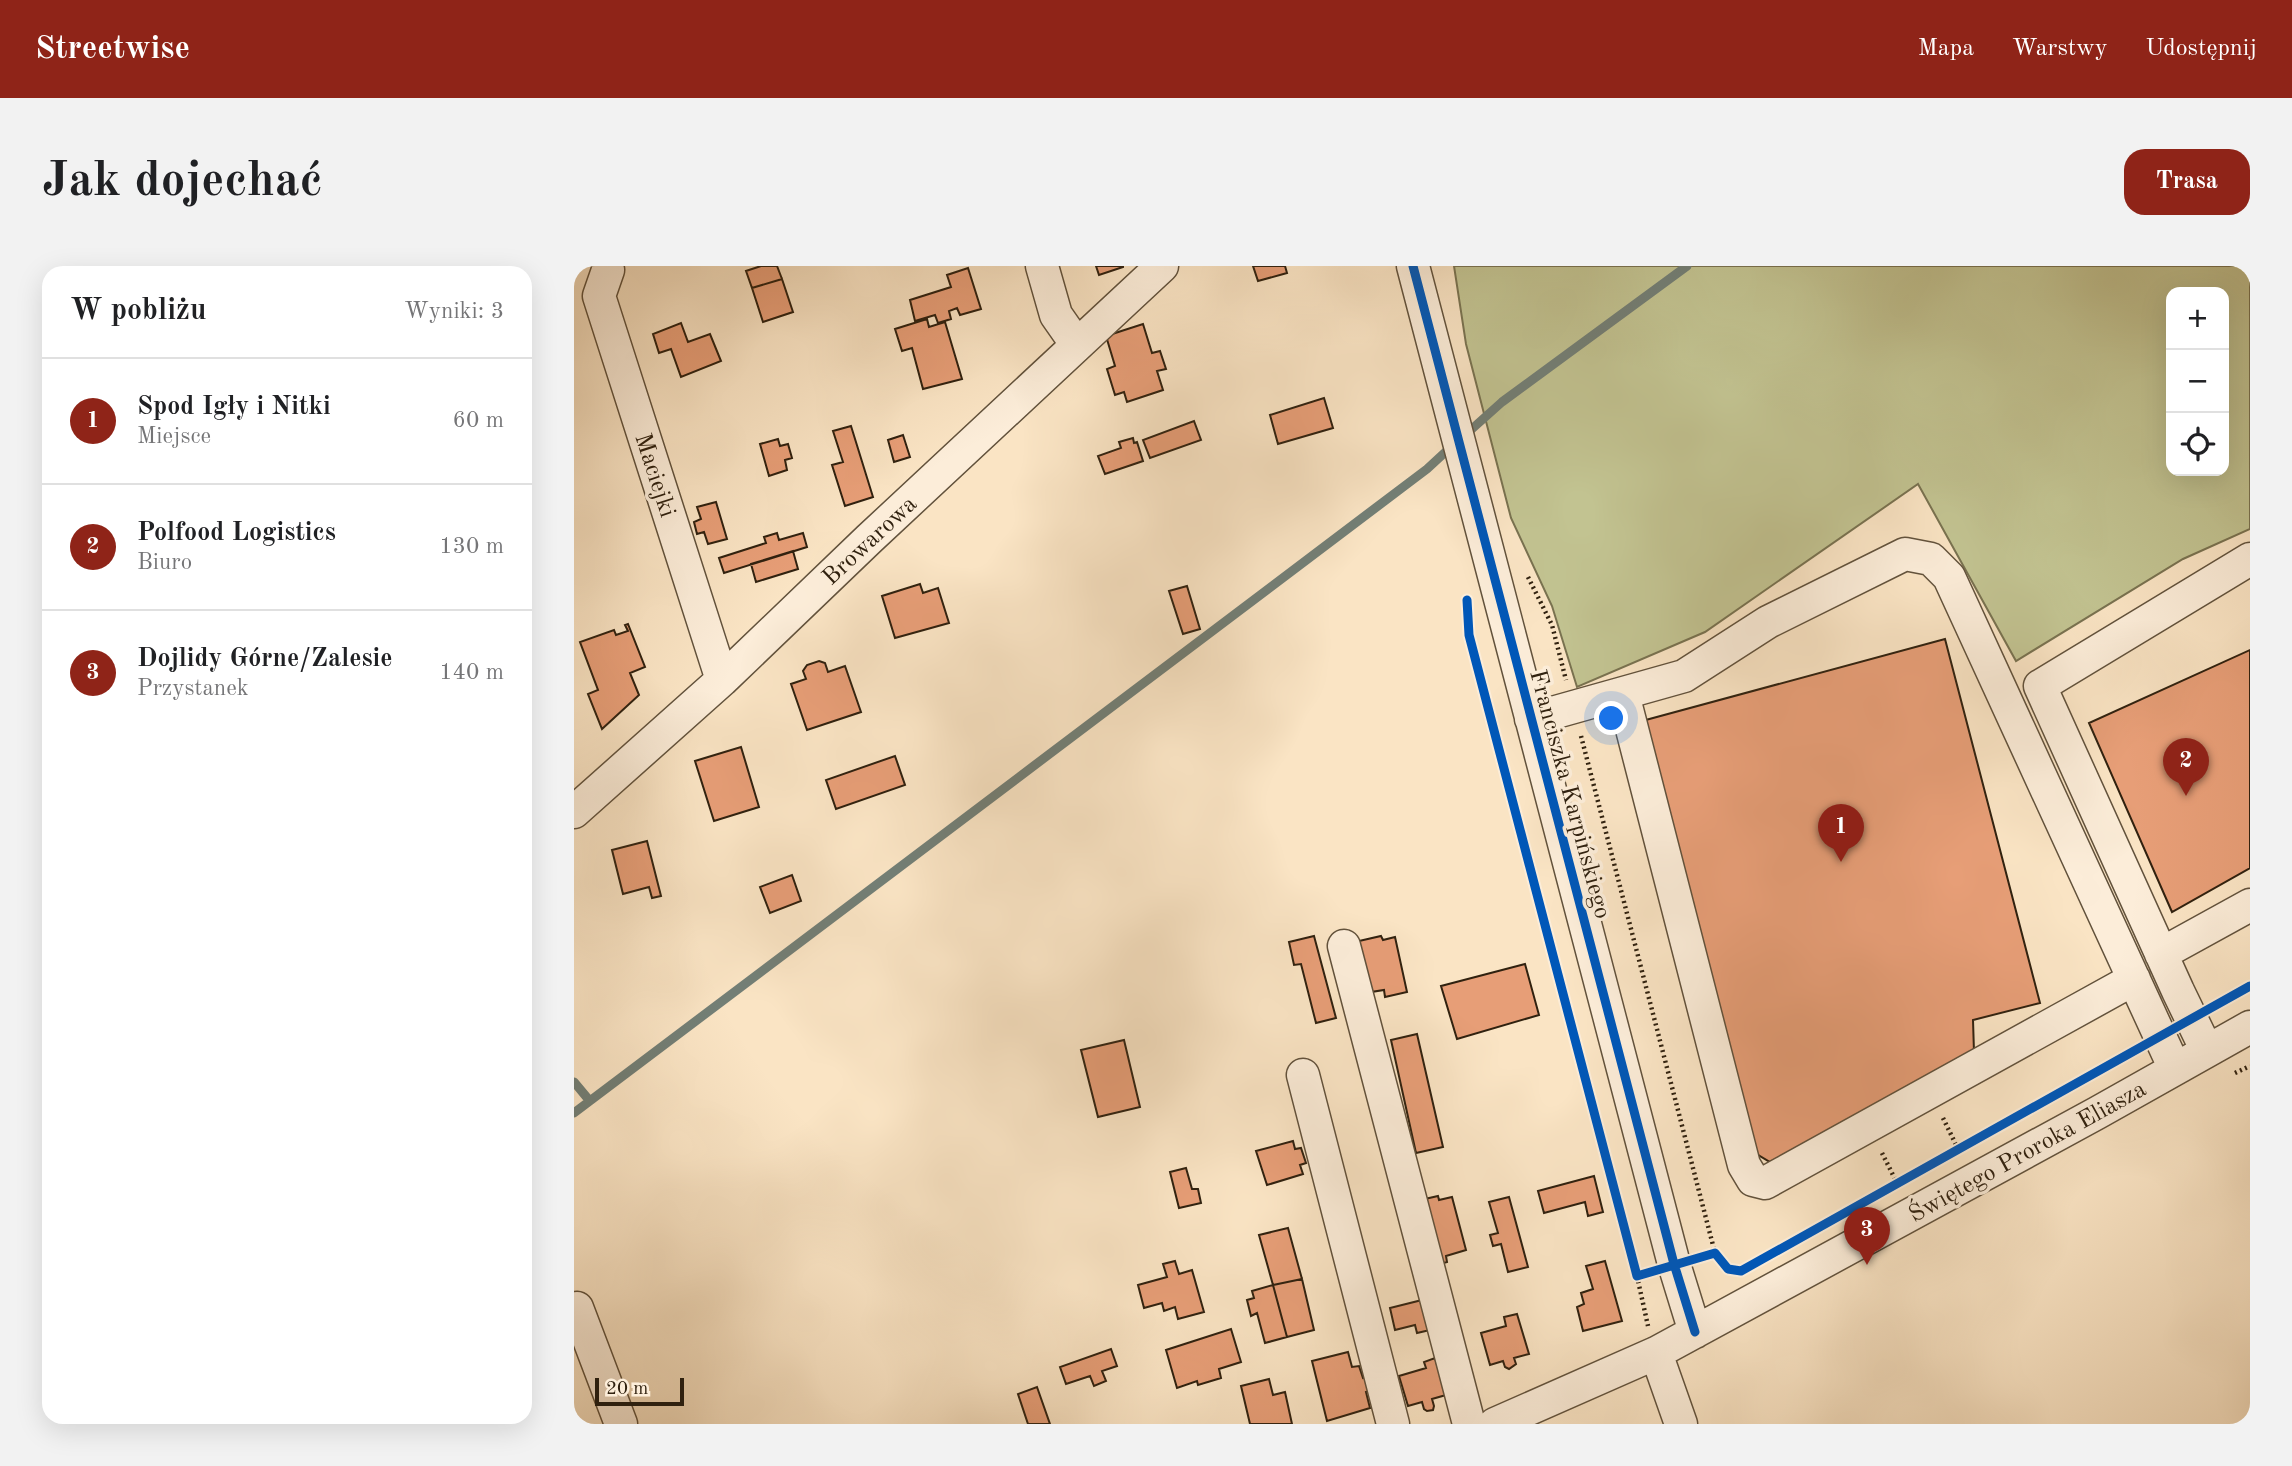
<!DOCTYPE html>
<html lang="pl">
<head>
<meta charset="utf-8">
<style>
	:root { --surface:#fff; --page:#f2f2f2; --text:#202124; --muted:#757577; --line:#e0e0e0; --accent:#8f2418 }
	body { margin:0; font-family:"Old Standard TT",serif; background:var(--page); color:var(--text) }
	.controls { position:absolute; right:21px; top:21px; display:grid; overflow:hidden; border-radius:14px; box-shadow:0 7px 28px #0002 }
	.controls button { width:63px; height:63px; display:grid; place-items:center; padding:0; border:0; border-bottom:2px solid var(--line); background:var(--surface); color:var(--text); font:35px sans-serif }
	.scale { position:absolute; left:21px; bottom:18px; width:89px; box-sizing:border-box; padding-left:7px; border:4px solid #30210f; border-top:0; font-size:19px; line-height:24px; white-space:nowrap; color:#30210f; -webkit-text-stroke:5px #fcedd9; paint-order:stroke }
	.you { position:absolute; left:1038px; top:453px; width:24px; height:24px; margin:-18px; border:5px solid #fff; border-radius:50%; background:#1a73e8; box-shadow:0 0 0 10px #1a73e833 }
	.badge { display:grid; place-items:center; width:46px; height:46px; border-radius:50%; background:var(--accent); color:#fff; font-size:23px; font-weight:700 }
	.pin { position:absolute; translate:-50% -58px; filter:drop-shadow(0 2px 4px #0008) }
	.pin::after { content:''; position:absolute; top:37px; width:24px; height:21px; background:inherit; clip-path:polygon(0 0,100% 0,50% 100%) }
	.list { margin:0; padding:0; list-style:none }
	h2 { display:flex; justify-content:space-between; align-items:center; height:91px; margin:0; padding:0 28px; font-size:30px }
	h2 small { font-size:23px; font-weight:400; color:var(--muted) }
	.list li { display:grid; grid-template-columns:46px 1fr auto; gap:21px; align-items:center; box-sizing:border-box; height:126px; padding:0 28px; border-top:2px solid var(--line) }
	.list b { display:block; font-size:26px; white-space:nowrap }
	.list p { margin:0; font-size:23px; white-space:nowrap; color:var(--muted) }
	.list em { font-size:23px; font-style:normal; color:var(--muted) }
	.icon { flex:none; width:38px; height:38px; fill:none; stroke:currentColor; stroke-width:2; stroke-linecap:round; stroke-linejoin:round }
	.map { position:relative; flex:none; width:1676px; height:1158px; overflow:hidden; border-radius:21px }
	header { display:flex; align-items:center; gap:42px; box-sizing:border-box; height:98px; padding:0 35px; background:var(--accent); color:#fff }
	header strong { font-size:33px }
	nav { display:flex; gap:38px; margin-inline-start:auto; font-size:24px }
	.intro { display:flex; align-items:center; justify-content:space-between; box-sizing:border-box; height:168px; padding:0 42px }
	h1 { margin:0; font-size:49px }
	.button { padding:18px 32px; border-radius:21px; background:var(--accent); color:#fff; font-size:24px; font-weight:700 }
	main { display:flex; gap:42px; padding:0 42px }
	aside { flex:1; background:var(--surface); border-radius:21px; box-shadow:0 7px 28px #0002 }
	.map>svg:first-child { display:block }
	.green { fill:#c2c391; stroke:#797250; stroke-width:2; fill-rule:evenodd }
	.lines { fill:none; stroke-linecap:round; stroke-linejoin:round }
	.stream { stroke:#737f76; stroke-width:9 }
	.building { fill:#e79e77; stroke:#30210f; stroke-width:2 }
	.minor-casing { stroke:#62523c; stroke-width:35 }
	.path { stroke:#30210f; stroke-width:4.5; stroke-dasharray:2 3.5; stroke-linecap:butt }
	.minor { stroke:#fcedd9; stroke-width:32 }
	.cycleway-casing { stroke:#fcedd9; stroke-width:13 }
	.cycleway { stroke:#0057b8; stroke-width:9 }
	.labels { text-anchor:middle; stroke-width:7; stroke-linejoin:round; paint-order:stroke }
	.street-label { font-size:24px; fill:#30210f; stroke:#fcedd9 }
</style>
</head>
<body>
<header>
<strong>Streetwise</strong>
<nav><a>Mapa</a><a>Warstwy</a><a>Udostępnij</a></nav>
</header>
<div class="intro"><h1>Jak dojechać</h1><a class="button">Trasa</a></div>
<main>
<aside>
<h2>W pobliżu<small>Wyniki: 3</small></h2>
<ul class="list">
<li><span class="badge">1</span><div><b>Spod Igły i Nitki</b><p>Miejsce</p></div><em>60 m</em></li>
<li><span class="badge">2</span><div><b>Polfood Logistics</b><p>Biuro</p></div><em>130 m</em></li>
<li><span class="badge">3</span><div><b>Dojlidy Górne/Zalesie</b><p>Przystanek</p></div><em>140 m</em></li>
</ul>
</aside>
<div class="map">
<svg width="1676" height="1158" viewBox="0 0 1676 1158">
	<rect width="100%" height="100%" fill="#fae4c4"/>
	<filter id="stains"><feTurbulence type="fractalNoise" baseFrequency=".00286" numOctaves="4"/><feColorMatrix values="0 0 0 0 .2 0 0 0 0 .09 0 0 0 0 .02 0 0 0 .5 -.17"/></filter>
	<radialGradient id="worn" r=".72"><stop offset=".6" stop-color="#630" stop-opacity="0"/><stop offset="1" stop-color="#630" stop-opacity=".3"/></radialGradient>
	<path class="green" d="M880,0h796v263l-67,30 -167,102 -98,-177 -213,148 -128,55 -25,-81 -41,-88 -45,-174zM1597,26h53v179h-53z"/>
	<g class="lines">
		<path class="stream" d="M890,170l38,-34 185,-136
			M0,816l15,18
			M0,847l853,-644 26,-24"/>
	</g>
	<path class="building" d="M187,0h16l5,13 -30,9 -6,-17z
		M522,0h27v1l-24,8z
		M679,0h32l2,7 -29,8z
		M394,2l13,41 -21,6 -3,-7 -8,3 2,8 -13,4 -3,-8 -20,6 -5,-21 41,-13 -4,-12z
		M208,13l11,33 -30,10 -11,-34z
		M353,53l2,8 16,-5 17,57 -39,10 -11,-41 -10,3 -7,-22z
		M107,57l7,19 22,-8 11,27 -40,16 -10,-28 -12,4 -6,-19z
		M569,58l9,29 8,-2 6,18 -9,2 6,19 -36,12 -3,-10 -9,3 -8,-26 8,-3 -9,-30z
		M750,132l9,30 -55,16 -8,-29z
		M620,155l7,19 -51,18 -7,-18z
		M277,160l22,71 -28,9 -13,-41 11,-3 -10,-31z
		M329,169l7,22 -16,5 -6,-22z
		M559,172l1,5 3,-1 6,19 -38,13 -7,-18 23,-8 -2,-6z
		M204,173l2,7 8,-2 4,14 -7,2 2,10 -18,6 -9,-32z
		M142,236l11,37 -19,5 -4,-12 -7,2 -3,-12 7,-3 -4,-12z
		M203,267l2,7 24,-7 4,14 -83,26 -5,-15 47,-15 -2,-6z
		M219,285l5,18 -42,13 -5,-18z
		M346,318l3,9 15,-5 11,35 -54,15 -13,-42z
		M613,320l13,43 -17,5 -14,-43z
		M54,358l17,43 -15,6 9,22 -37,34 -14,-35 10,-4 -18,-48 34,-12 2,5 12,-4 -3,-6z
		M1371,373l95,364 -67,17 1,32 -204,110 -15,-9 -113,-432z
		M1676,384v218l-78,44 -83,-189z
		M245,395l6,2 3,9 17,-6 16,46 -54,18 -16,-46 15,-5 -3,-8 4,-6z
		M167,481l18,60 -45,14 -19,-60z
		M321,490l10,29 -69,24 -10,-29z
		M73,575l14,55 -9,2 -3,-11 -26,7 -11,-44z
		M218,609l9,26 -31,12 -10,-26z
		M740,670l22,82 -20,5 -15,-59 -7,1 -5,-23z
		M807,670l2,4 12,-3 12,55 -22,5 -1,-7 -13,2 -12,-51z
		M951,698l14,51 -82,24 -16,-53z
		M843,768l26,113 -27,6 -25,-113z
		M550,774l16,67 -42,10 -17,-67z
		M719,875l2,8 6,-1 5,15 -6,2 3,9 -36,11 -11,-34z
		M612,902l6,21h6l3,14 -22,5 -9,-36z
		M1020,910l9,36 -15,4 -3,-14 -41,11 -6,-22z
		M864,930l1,4 13,-3 14,53 -20,6 1,6 -14,4 -17,-65z
		M935,931l19,70 -20,5 -7,-28 -8,2 -3,-11 8,-2 -9,-31z
		M714,962l14,51 -29,6 -14,-50z
		M601,995l4,13 13,-4 12,42 -26,7 -3,-12 -11,4 -2,-8 -18,5 -6,-23 29,-8 -4,-13z
		M1031,995l17,60 -39,10 -6,-24 7,-3 -3,-11 12,-4 -7,-23z
		M728,1013l12,51 -27,7 -14,-52z
		M699,1019l14,52 -22,6 -8,-30 -6,3 -4,-16 7,-2 -2,-7z
		M848,1034l8,30 -13,3 -2,-8 -20,5 -5,-22z
		M943,1048l12,40 -15,4 2,6 -7,5 -4,-2 -2,-6 -13,4 -9,-32 25,-7 -2,-9z
		M657,1063l10,33 -22,7 2,9 -23,7 -1,-4 -20,7 -11,-38z
		M537,1083l6,17 -15,5 4,10 -12,5 -4,-10 -24,8 -6,-17z
		M774,1086l4,15 7,-1 4,12 7,-2 4,14 -8,2 4,16 -43,13 -15,-60z
		M861,1092l11,37 -14,4 2,7 -1,4 -6,1 -3,-2 -2,-7 -14,4 -9,-30 27,-8 -2,-6z
		M695,1113l4,16 12,-3 7,32h-42l-9,-38z
		M463,1121l13,37h-22l-10,-30z"/>
	<g class="lines">
		<g class="minor-casing">
			<path id="minor" d="M468,0l14,49 21,30
				M839,0l261,998 21,68
				M34,4l-9,26 123,384
				M1049,428l121,471 9,15 12,3 18,-10 351,-194
				M957,453l153,-43 84,-54 137,-68 26,5 18,18 226,492
				M0,546l148,-132 147,-141 293,-273
				M770,680l125,478
				M1587,688l89,-49
				M1633,785l-29,-60 -138,-305 210,-127
				M729,809l90,349
				M3,1042l44,116
				M1082,1087l25,71
				M921,1158l161,-71 441,-240 153,-86"/>
		</g>
		<path class="path" d="M954,311l24,48 14,55
			M1007,470l134,517
			M1661,807l15,-7
			M1369,852l15,31
			M1308,887l15,30
			M1063,1010l11,50"/>
		<use href="#minor" class="minor"/>
		<g class="cycleway-casing">
			<path id="cycleway" d="M839,0l261,998 21,68
				M893,334l2,35 168,641 78,-23 13,16 13,2 509,-285"/>
		</g>
		<use href="#cycleway" class="cycleway"/>
	</g>
	<g class="labels">
		<g class="street-label">
			<text transform="translate(82 209) rotate(72)" y="8">Maciejki</text>
			<text transform="translate(295 274) rotate(-43)" y="8">Browarowa</text>
			<text transform="translate(997 528) rotate(75)" y="8">Franciszka Karpińskiego</text>
			<text transform="translate(1453 885) rotate(-29)" y="8">Świętego Proroka Eliasza</text>
		</g>
	</g>
	<rect width="100%" height="100%" filter="url(#stains)"/>
	<rect width="100%" height="100%" fill="url(#worn)"/>
</svg>
<div class="controls">
<button>+</button>
<button>−</button>
<button><svg class="icon" aria-label="locate" viewBox="0 0 24 24"><circle cx="12" cy="12" r="6"/><path d="M12 2v4M12 18v4M2 12h4M18 12h4"/></svg></button>
</div>
<div class="scale">20 m</div>
<div class="you"></div>
<div class="pin badge" style="left:1267px;top:596px">1</div>
<div class="pin badge" style="left:1612px;top:530px">2</div>
<div class="pin badge" style="left:1293px;top:999px">3</div>
</div>
</main>
</body>
</html>
